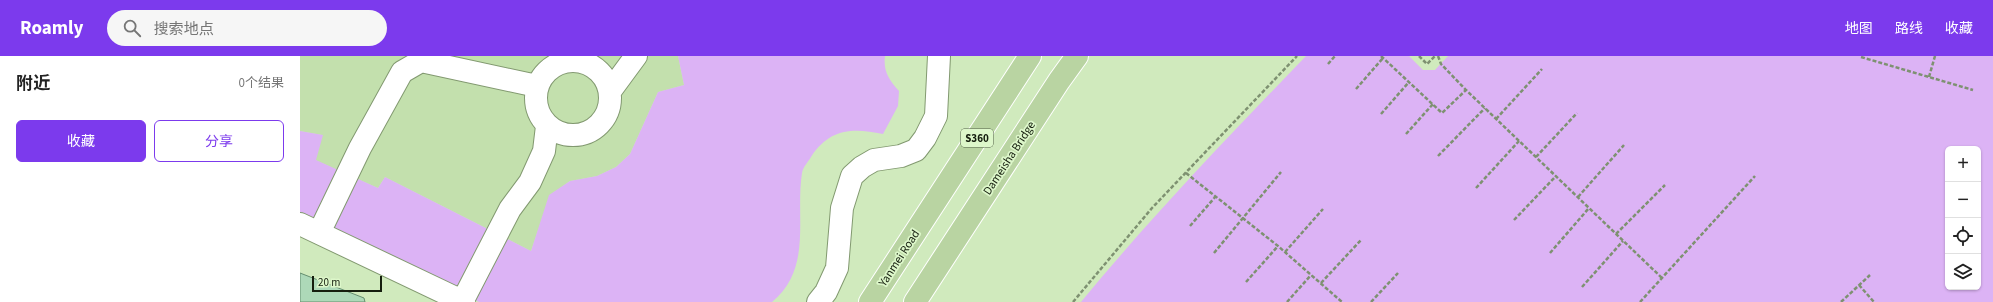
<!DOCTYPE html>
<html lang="zh">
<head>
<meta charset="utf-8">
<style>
	:root { --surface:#fff; --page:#f6f6f6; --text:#222; --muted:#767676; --line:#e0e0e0; --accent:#7c3aed }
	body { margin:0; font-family:"Source Sans 3","Noto Sans SC",sans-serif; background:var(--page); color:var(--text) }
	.controls { position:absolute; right:12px; bottom:12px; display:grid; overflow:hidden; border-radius:6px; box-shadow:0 1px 3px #0004 }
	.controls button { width:36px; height:36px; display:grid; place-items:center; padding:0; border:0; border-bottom:1px solid var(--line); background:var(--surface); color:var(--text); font:20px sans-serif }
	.scale { position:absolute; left:12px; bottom:10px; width:70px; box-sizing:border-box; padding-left:4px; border:2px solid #151e0e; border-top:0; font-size:11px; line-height:14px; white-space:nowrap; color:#151e0e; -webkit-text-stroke:3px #ddf7ca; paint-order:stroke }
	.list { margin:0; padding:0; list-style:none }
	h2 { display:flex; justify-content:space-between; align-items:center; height:52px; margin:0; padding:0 16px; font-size:17px }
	h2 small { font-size:13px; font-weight:400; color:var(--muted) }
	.actions { display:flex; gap:8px; padding:12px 16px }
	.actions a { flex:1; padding:9px 0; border:1px solid var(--accent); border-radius:6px; text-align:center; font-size:14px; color:var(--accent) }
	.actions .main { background:var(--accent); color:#fff }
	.icon { flex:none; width:22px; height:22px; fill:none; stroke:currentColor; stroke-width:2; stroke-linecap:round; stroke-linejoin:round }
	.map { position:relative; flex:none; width:1693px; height:246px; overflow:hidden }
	header { display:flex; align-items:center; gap:24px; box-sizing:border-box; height:56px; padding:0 20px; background:var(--accent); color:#fff }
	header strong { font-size:19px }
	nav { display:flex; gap:22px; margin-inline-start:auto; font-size:14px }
	.search { width:280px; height:36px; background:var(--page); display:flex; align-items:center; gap:10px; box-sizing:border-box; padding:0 14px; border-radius:22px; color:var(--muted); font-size:15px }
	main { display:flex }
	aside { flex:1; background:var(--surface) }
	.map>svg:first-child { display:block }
	.built { fill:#c3e0ad }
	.water { fill:#dcb3f5; fill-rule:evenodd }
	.building { fill:#add9b8; stroke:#658e6f }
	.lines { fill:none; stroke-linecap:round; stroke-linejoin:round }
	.street-casing { stroke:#829970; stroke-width:24 }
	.primary-casing { stroke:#fff; stroke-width:24 }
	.path { stroke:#7e9171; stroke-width:2.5; stroke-dasharray:4 2; stroke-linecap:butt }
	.street { stroke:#fff; stroke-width:22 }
	.primary { stroke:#b9d4a2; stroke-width:22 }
	.labels { text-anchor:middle; stroke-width:3.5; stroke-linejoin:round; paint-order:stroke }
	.shield { fill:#ddf7ca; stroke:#515f46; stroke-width:1 }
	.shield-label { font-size:11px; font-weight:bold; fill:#151e0e }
	.street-label { font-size:12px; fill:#151e0e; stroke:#ddf7ca }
</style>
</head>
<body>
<header>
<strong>Roamly</strong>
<div class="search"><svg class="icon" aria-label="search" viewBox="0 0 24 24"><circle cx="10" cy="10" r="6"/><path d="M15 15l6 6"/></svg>搜索地点</div>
<nav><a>地图</a><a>路线</a><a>收藏</a></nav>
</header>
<main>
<aside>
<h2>附近<small>0个结果</small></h2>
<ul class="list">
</ul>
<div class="actions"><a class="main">收藏</a><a>分享</a></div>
</aside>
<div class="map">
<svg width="1693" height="246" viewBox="0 0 1693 246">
	<rect width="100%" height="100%" fill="#d0eabd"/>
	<path class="built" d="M0,0h378l6,29 -26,7 -28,62 -14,13 -19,9 -27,5 -20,14 -19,56 -146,-74 -7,11 -63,-28 7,-25 -22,-4z"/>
	<path class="water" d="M378,0h207c-2,15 4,24 14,35l-1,15 -15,28c-30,-6 -53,-6 -72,23 -3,5 -8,10 -9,16 -7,45 11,95 -30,129h-293l-39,-20 -140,-61v-90l23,4 -7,25 62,28 7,-11 146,74 18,-56 21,-14 27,-5 19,-9 14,-13 28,-62 26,-7z
		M1006,0h103l14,14h12l13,-14h545v246h-912c71,-86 148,-166 225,-246zM1648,93h30v138h-30z"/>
	<path class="building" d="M0,217l64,25 1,4h-65z"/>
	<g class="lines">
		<g class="street-casing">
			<path id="street" d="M236 42a37 37 0 1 1 74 0a37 37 0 1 1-74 0Z
				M121,5l116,25
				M311,34l25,-34
				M0,168l164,78
				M19,177l41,-85 42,-76 19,-11 -1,-5
				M162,246l48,-93 20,-27 14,-31 3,-25
				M518,246l8,-10 11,-24 5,-60 10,-32 10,-9 12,-7 27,-4 15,-6 9,-12 11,-22 3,-60"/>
		</g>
		<g class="primary-casing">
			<path id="primary" d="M570,246l160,-246
				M615,246l144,-221 18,-25"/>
		</g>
		<path class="path" d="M1081,0l61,57 24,-23
			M1119,0l8,8 8,-8
			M1138,0l3,8 25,26 196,188
			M1561,1l112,33
			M1028,8l7,-8
			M1629,21l6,-21
			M1056,33l27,-31
			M1081,58l28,-32
			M1196,63l46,-50
			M1106,78l27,-30
			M1138,100l47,-48
			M1236,101l41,-44
			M886,117l92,73 64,56
			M1176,132l43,-47
			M1278,141l46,-52
			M1214,164l42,-44
			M890,170l26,-30
			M1316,178l49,-49
			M985,196l38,-43
			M914,197l67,-81
			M1250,197l39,-45
			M946,226l32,-36
			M1021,227l40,-43
			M1559,229l15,17
			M1282,231l41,-46
			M773,246l79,-94 145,-152
			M987,246l24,-27
			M1071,246l27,-29
			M1340,246l115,-126
			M1541,246l29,-27"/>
		<use href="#street" class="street"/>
		<use href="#primary" class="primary"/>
	</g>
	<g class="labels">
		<rect class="shield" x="661" y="73" width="32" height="18" rx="3"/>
		<g class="shield-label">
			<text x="677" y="86">S360</text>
		</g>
		<g class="street-label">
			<text transform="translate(709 102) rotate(-57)" y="4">Dameisha Bridge</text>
			<text transform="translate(599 202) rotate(-57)" y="4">Yanmei Road</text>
		</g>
	</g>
</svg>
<div class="controls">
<button>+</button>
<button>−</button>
<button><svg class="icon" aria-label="locate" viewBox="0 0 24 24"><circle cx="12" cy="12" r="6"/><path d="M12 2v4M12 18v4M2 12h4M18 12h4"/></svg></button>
<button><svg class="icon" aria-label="layers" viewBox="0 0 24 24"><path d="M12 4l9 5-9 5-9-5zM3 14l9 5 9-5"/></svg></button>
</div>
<div class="scale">20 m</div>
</div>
</main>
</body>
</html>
